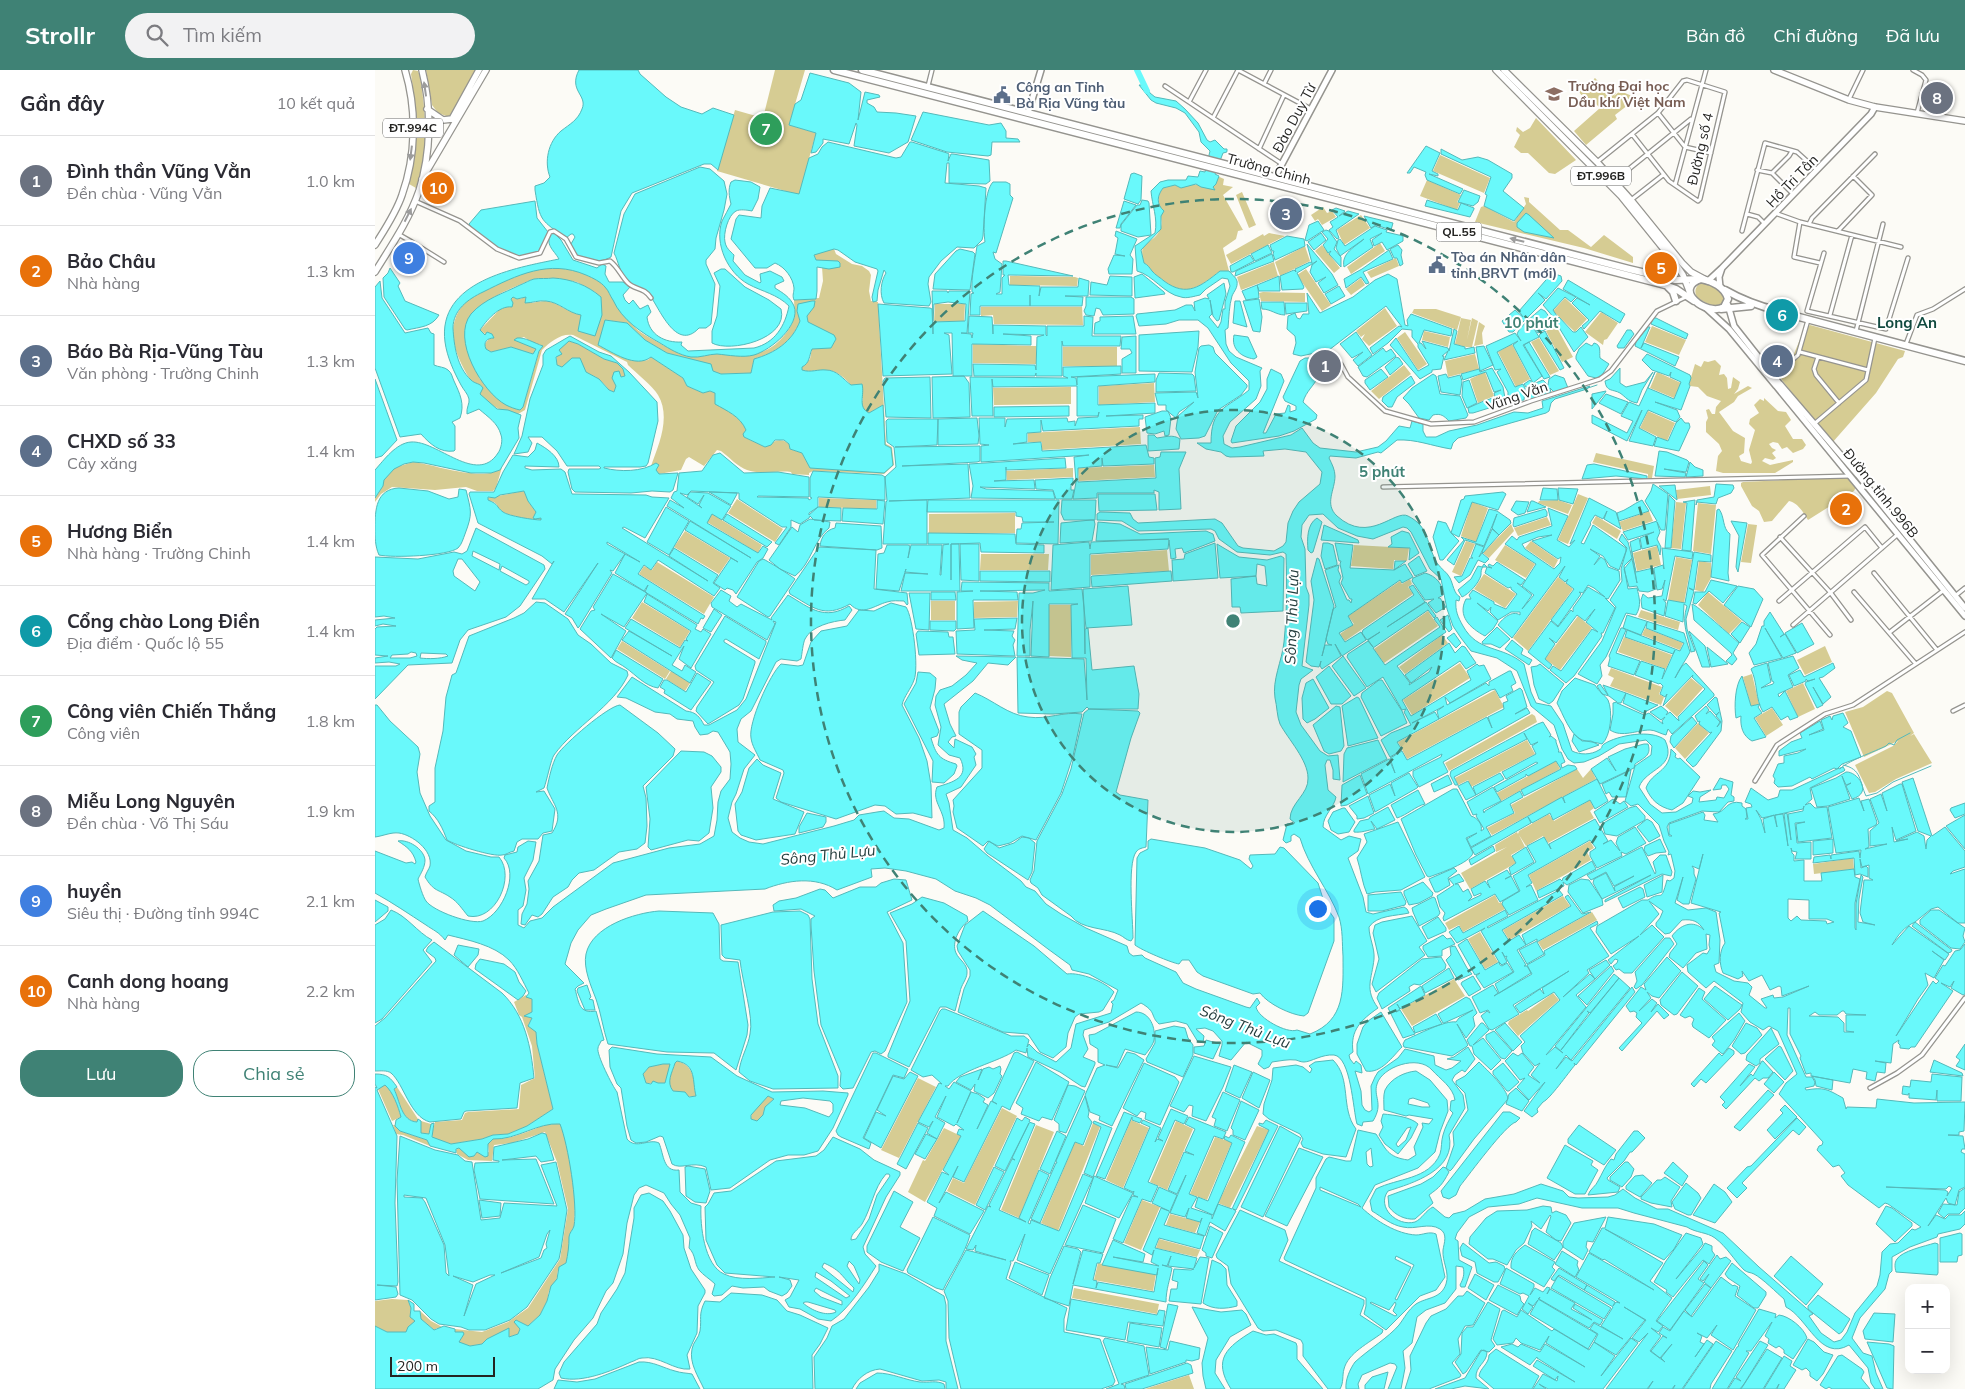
<!DOCTYPE html>
<html lang="vi">
<head>
<meta charset="utf-8">
<style>
	:root { --surface:#fff; --page:#f2f2f3; --text:#2b2b33; --muted:#7c7c81; --line:#e1e1e2; --accent:#3f8275 }
	body { margin:0; font-family:Mulish,sans-serif; background:var(--page); color:var(--text) }
	.controls { position:absolute; right:15px; bottom:15px; display:grid; overflow:hidden; border-radius:10px; box-shadow:0 5px 20px #0002 }
	.controls button { width:45px; height:45px; display:grid; place-items:center; padding:0; border:0; border-bottom:1px solid var(--line); background:var(--surface); color:var(--text); font:25px sans-serif }
	.scale { position:absolute; left:15px; bottom:12px; width:105px; box-sizing:border-box; padding-left:5px; border:2px solid #242422; border-top:0; font-size:14px; line-height:18px; white-space:nowrap; color:#242422; -webkit-text-stroke:4px #fff; paint-order:stroke }
	.you { position:absolute; left:942px; top:838px; width:18px; height:18px; margin:-12px; border:4px solid #fff; border-radius:50%; background:#1a73e8; box-shadow:0 0 0 8px #1a73e833 }
	.badge { display:grid; place-items:center; width:32px; height:32px; border-radius:50%; background:var(--accent); color:#fff; font-size:16px; font-weight:700 }
	.pin { position:absolute; translate:-50% -50%; border:2px solid #fff; box-shadow:0 1px 5px #0006 }
	.list { margin:0; padding:0; list-style:none }
	h2 { display:flex; justify-content:space-between; align-items:center; height:65px; margin:0; padding:0 20px; font-size:21px }
	h2 small { font-size:16px; font-weight:400; color:var(--muted) }
	.list li { display:grid; grid-template-columns:32px 1fr auto; gap:15px; align-items:center; box-sizing:border-box; height:90px; padding:0 20px; border-top:1px solid var(--line) }
	.list b { display:block; font-size:19px; white-space:nowrap }
	.list p { margin:0; font-size:16px; white-space:nowrap; color:var(--muted) }
	.list em { font-size:16px; font-style:normal; color:var(--muted) }
	.actions { display:flex; gap:10px; padding:15px 20px }
	.actions a { flex:1; padding:11px 0; border:1px solid var(--accent); border-radius:20px; text-align:center; font-size:18px; color:var(--accent) }
	.actions .main { background:var(--accent); color:#fff }
	.icon { flex:none; width:28px; height:28px; fill:none; stroke:currentColor; stroke-width:2; stroke-linecap:round; stroke-linejoin:round }
	.map { position:relative; flex:none; width:1590px; height:1319px; overflow:hidden }
	header { display:flex; align-items:center; gap:30px; box-sizing:border-box; height:70px; padding:0 25px; background:var(--accent); color:#fff }
	header strong { font-size:24px }
	nav { display:flex; gap:28px; margin-inline-start:auto; font-size:18px }
	.search { width:350px; height:45px; background:var(--page); display:flex; align-items:center; gap:12px; box-sizing:border-box; padding:0 18px; border-radius:28px; color:var(--muted); font-size:19px }
	main { display:flex }
	aside { flex:1; background:var(--surface) }
	.map>svg:first-child { display:block }
	.green { fill:#d6cc93; fill-rule:evenodd }
	.water { fill:#69f9fb; stroke:#54b9ba; fill-rule:evenodd }
	.lines { fill:none; stroke-linecap:round; stroke-linejoin:round }
	.stream { stroke:#54b9ba; stroke-width:1 }
	.river { stroke:#69f9fb; stroke-width:6 }
	.street-casing { stroke:#95948f; stroke-width:5.5 }
	.secondary-casing { stroke:#95948f; stroke-width:8 }
	.primary-casing { stroke:#95948f; stroke-width:8 }
	.highway-casing { stroke:#95948f; stroke-width:9 }
	.street { stroke:#fff; stroke-width:3 }
	.secondary { stroke:#fff; stroke-width:5 }
	.primary { stroke:#fff; stroke-width:5.5 }
	.highway { stroke:#fff; stroke-width:6 }
	.oneway { fill:#9c9c9c }
	.ring { fill:none; stroke:#3f8275; stroke-width:2.5; stroke-dasharray:9 6 }
	.labels { text-anchor:middle; stroke-width:4; stroke-linejoin:round; paint-order:stroke }
	.shield { fill:#fff; stroke:#666664; stroke-width:1 }
	.shield-label { font-size:12px; font-weight:bold; fill:#242422 }
	.education-label { font-size:14px; font-weight:bold; fill:#785e54; stroke:#fff; text-anchor:start }
	.service-label { font-size:14px; font-weight:bold; fill:#4e5e75; stroke:#fff; text-anchor:start }
	.street-label { font-size:14px; fill:#242422; stroke:#fff }
	.neighbourhood-label { font-size:15px; font-weight:bold; fill:#114a40; stroke:#fff }
	.water-label { font-size:15px; font-style:italic; fill:#243d3d; stroke:#fff }
	.centre { fill:#3f8275; stroke:#fff; stroke-width:2.5 }
	.ring-label { font-size:15px; text-anchor:middle; font-weight:bold; fill:#3f8275; stroke:#fff; stroke-width:4; stroke-linejoin:round; paint-order:stroke }
</style>
</head>
<body>
<header>
<strong>Strollr</strong>
<div class="search"><svg class="icon" aria-label="search" viewBox="0 0 24 24"><circle cx="10" cy="10" r="6"/><path d="M15 15l6 6"/></svg>Tìm kiếm</div>
<nav><a>Bản đồ</a><a>Chỉ đường</a><a>Đã lưu</a></nav>
</header>
<main>
<aside>
<h2>Gần đây<small>10 kết quả</small></h2>
<ul class="list">
<li><span class="badge" style="background:#6b7280">1</span><div><b>Đình thần Vũng Vằn</b><p>Đền chùa · Vũng Vằn</p></div><em>1.0 km</em></li>
<li><span class="badge" style="background:#e8710a">2</span><div><b>Bảo Châu</b><p>Nhà hàng</p></div><em>1.3 km</em></li>
<li><span class="badge" style="background:#5c6f8a">3</span><div><b>Báo Bà Rịa-Vũng Tàu</b><p>Văn phòng · Trường Chinh</p></div><em>1.3 km</em></li>
<li><span class="badge" style="background:#5c6f8a">4</span><div><b>CHXD số 33</b><p>Cây xăng</p></div><em>1.4 km</em></li>
<li><span class="badge" style="background:#e8710a">5</span><div><b>Hương Biển</b><p>Nhà hàng · Trường Chinh</p></div><em>1.4 km</em></li>
<li><span class="badge" style="background:#0f9aa8">6</span><div><b>Cổng chào Long Điền</b><p>Địa điểm · Quốc lộ 55</p></div><em>1.4 km</em></li>
<li><span class="badge" style="background:#2e9e5b">7</span><div><b>Công viên Chiến Thắng</b><p>Công viên</p></div><em>1.8 km</em></li>
<li><span class="badge" style="background:#6b7280">8</span><div><b>Miễu Long Nguyên</b><p>Đền chùa · Võ Thị Sáu</p></div><em>1.9 km</em></li>
<li><span class="badge" style="background:#3f7fe0">9</span><div><b>huyền</b><p>Siêu thị · Đường tỉnh 994C</p></div><em>2.1 km</em></li>
<li><span class="badge" style="background:#e8710a">10</span><div><b>Canh dong hoang</b><p>Nhà hàng</p></div><em>2.2 km</em></li>
</ul>
<div class="actions"><a class="main">Lưu</a><a>Chia sẻ</a></div>
</aside>
<div class="map">
<svg width="1590" height="1319" viewBox="0 0 1590 1319">
	<rect width="100%" height="100%" fill="#fcfbf6"/>
	<path class="green" d="M38,0l5,1 2,5c6,37 9,76 -4,112l-7,-4c8,-37 8,-72 2,-110z
		M51,0h50l-27,47 -11,-4 -6,-8z
		M400,0h30l-16,55 27,8 -17,62 -82,-24 18,-61 28,8z
		M1220,8l9,9 3,-3 9,9 -2,3 6,-5 17,7 -22,17 2,4 -31,26 -12,-14 26,-23 -9,-9 -4,3 -8,-10z
		M1161,48l40,42 -21,14 -6,-1 -21,-20h-7l-7,-6 6,-12 -4,-4 1,-4 6,5 7,-4z
		M1065,85l50,23 -6,15 -51,-22z
		M840,105l9,4 -1,6 10,2 -10,8 20,35 -5,1 -2,8 -13,9 6,23h-9c-19,15 -33,27 -56,10 -3,-3 -9,-6 -12,-10 -4,-4 -4,-6 -8,-8 -7,-24 8,-17 16,-33 6,-13 -8,-28 3,-42l12,-3 6,3 10,-4 5,1z
		M1052,110l34,15 -4,7 3,1 -3,7 -37,-14z
		M867,122l14,33 -7,3 -13,-33z
		M1149,127l5,1v4l31,28h8l23,17 13,-12 29,22v6l-49,-15 -109,-26 6,-15 3,-1 30,16 12,-18z
		M948,137l4,6 5,-2 4,6 -14,8 -4,-6 -3,2 -4,-6z
		M986,145l9,13 -26,17 -7,-15z
		M894,163l16,3 -54,28 -5,-9 37,-21 1,2z
		M1005,173l5,8 -34,23 -4,-7z
		M947,175l18,23 -6,5 -19,-22z
		M930,176l5,15 -30,15 -5,-14z
		M459,179l2,5 16,10 10,2 7,5 2,4 -2,16 2,10 7,1 8,142 6,3 2,18 -10,9 -71,-3 -4,2v2l-17,-1 -1,-2c-14,-2 -31,3 -44,-2 -9,-3 -18,-13 -26,-19l-4,-1 -13,16 -15,-9 -3,2 -5,11 -22,4 -3,-3v-8l-5,3c8,-22 20,-49 7,-71 -5,-9 -22,-22 -30,-30l-1,-3 -54,-27c-12,-2 -23,7 -31,15l-17,60 -7,4c-6,-2 -16,-3 -21,-6 -18,-9 -37,-42 -42,-61 -6,-19 1,-42 20,-51 32,-16 66,-37 103,-24 9,3 20,7 27,14 14,16 21,38 40,49 14,8 29,17 44,21 10,2 17,-1 26,-2 15,-1 34,3 49,-3 12,-4 26,-20 30,-32 2,-6 0,-14 0,-19l25,-2 4,-17 -1,-14 7,2 -13,-9 -2,-6zM178,208l24,4 18,10 -14,27v-4c-13,-2 -23,-13 -36,-14 -4,0 -9,1 -13,2l-5,-7 -7,3 -7,-2 -6,9 -8,4 -19,20 10,8c-4,4 -6,6 -5,11l6,3 20,-5 22,7 4,-5 -22,-9 9,-3 9,6 8,2 -18,62 -3,3 -41,-32 -8,-64 13,-11 19,-11 30,-13zM435,240l-3,6 1,6 28,17 -5,9h-19l-2,11 -8,8v3c8,3 15,0 24,0 15,0 28,18 37,29l-2,5 3,7 5,2 14,-8 2,40 6,3 -81,20 -8,-15 -12,-4 -1,-5c-9,-7 -15,-3 -24,3l-21,-10 2,-7 -6,-12 -8,-4 -17,-21 -5,-2 -7,2 -16,-7 -4,-8 -32,-21 -3,3 -7,1 -36,-41 22,3 18,17 22,13 43,11 2,7 9,3 30,-1 3,-14c21,-6 38,-17 46,-38l-3,-10z
		M1021,188l3,8 -28,12 -4,-6z
		M899,192l4,14 -37,14 -4,-13z
		M931,199l25,36 -9,6 -25,-36z
		M635,206l65,1 3,1 -1,8 -67,-1z
		M986,208l4,7 -14,10 -5,-6z
		M1327,213l7,1 13,7 2,9 -4,6h-8l-15,-8c-3,-7 -2,-12 5,-15z
		M888,222l42,1v9l-44,-1 -2,-8z
		M1190,228l22,21 -12,13 -22,-21z
		M560,234h30l-1,17 -30,1z
		M606,237h101l1,18 -89,-1 -1,-9 -12,1z
		M1010,238l12,18 -28,20 -7,-7 3,-5 -4,3 -5,-6z
		M1039,239h22l25,8 -4,13 -45,-17z
		M1226,242l17,11 -11,16 -3,1 -1,5 -18,-13z
		M1086,248l10,2 -4,20 5,-22 6,3 -6,26h-6l-11,-3z
		M1104,252l6,4 -3,7 1,11 -9,2z
		M1435,255l95,26 -2,6 -5,2 -22,34 -44,50 -54,-68 8,-6 -3,-3 10,-10 11,-26z
		M1181,256l17,31 -11,5 -16,-31z
		M1277,256l34,14 -7,15 -34,-13z
		M1049,261l26,6 -2,10 -26,-7z
		M1030,262l22,32 -9,6 -21,-32z
		M1164,268l20,33 -9,4 -19,-33z
		M194,271l9,3 26,15 13,4 6,6 3,7 -5,1 -7,15 -5,-2c-7,-9 -12,-14 -23,-17l-3,-6 -17,-1 -4,1 -5,-2c-2,-11 3,-19 12,-24z
		M598,274l61,2h2v18l-63,-1z
		M1137,274l18,35 -14,8 -18,-35z
		M688,277h54v19h-54z
		M1100,284l4,15 -31,8 -3,-16z
		M1340,290l6,6 -2,9 5,-1 3,4 1,11 3,-1 2,-11 7,5 -2,7 -4,5 14,-8 4,2 -14,8 -4,6 -15,10 14,19 12,7 -1,15 -5,3 2,5 10,3 1,-2 -3,-12 6,-20 -6,-6 1,-5 9,-6 -5,-8 6,-6 4,2v-3l14,13 8,1 5,8 -6,6 8,13h9l4,6 -3,4 -10,4 -6,-6 -5,2 -4,-6 -5,-1 -4,2 3,4 4,2 -4,3 4,5 -3,2 -8,-2 -3,3 8,4 23,-5v2l-18,11h-52l-7,-2 2,-15 4,-5 -3,-7 -13,-12v-10l2,-4 -2,-8 3,-1 3,5h3l1,-7 5,-6 -14,-5 -9,-9 -8,-1 -1,-2 6,-20 6,3 3,-6 4,1z
		M1029,295l7,9 -32,25 -8,-8z
		M1110,302l9,24 -16,7 -8,-24z
		M1282,302l24,11 -7,15 -24,-10z
		M779,313l1,19 -56,3v-19z
		M696,317v17l-77,1 -1,-17z
		M1273,341l27,12 -8,18 -27,-13z
		M765,357l1,17 -99,6v-8h-14v-9z
		M1221,383l58,13 -2,12 -4,1v-5l-55,-12z
		M38,392c20,2 74,22 89,5l-6,21 -3,3h-16l-11,-4 -31,3 -43,-3 -11,7 -6,8v-4l8,-12v-6l11,-12z
		M779,395l1,12 -76,4 -1,-13z
		M698,398v9l-66,3 -1,-9z
		M1472,407l9,10 -2,4 -46,29c-5,-8 -10,-17 -19,-19l-17,20 -8,1 -5,-11 -7,-5 -11,-20v-3l2,-1z
		M1335,416l1,9 -34,4 -1,-9z
		M149,421l4,10 8,11 -1,4 6,2v2c-7,0 -34,-4 -39,-9 -4,-2 -4,-6 -8,-9l-5,-1 -2,-3z
		M1203,424l10,4 -20,46 -10,-4z
		M444,428l57,2v9l-57,-2z
		M362,429l46,30 -8,13 -47,-29z
		M1183,430l14,5 -4,9 -30,-11 1,-2z
		M1097,432l16,6 -12,34 -15,-6z
		M1301,432l10,1 -5,46 -10,-1z
		M1323,433l18,2 -5,49 -18,-3z
		M1274,441l4,10 -30,10 -4,-9z
		M640,443v20h-86v-19z
		M337,444l50,31 -4,8 -51,-31z
		M1221,446l25,15 -4,8 -25,-16z
		M1172,447l4,8 -33,11 -4,-8z
		M1136,454l3,7 -25,27 -6,-5z
		M1373,454l9,1 -6,38 -10,-1z
		M310,461l45,27 -11,16 -45,-27z
		M1091,471l9,3 -14,32 -9,-4z
		M1156,471l27,19 -4,8 -29,-20z
		M979,475l55,3 -2,13 -13,-1 -1,9 -42,-3z
		M1130,475l30,19 -9,14 -31,-18z
		M1282,476l4,19 -24,6 -4,-18z
		M792,480l2,21 -78,4v-20z
		M606,484h68l-1,16h-68z
		M1301,487l16,3 -8,43 -16,-3z
		M1324,491l12,2v15l-8,14 -8,-2z
		M282,492l57,35 -10,17 -65,-40 5,-8 8,4z
		M1109,504l32,20 -11,14 -31,-19z
		M1183,507l15,12 -45,62 -15,-13z
		M1035,509l2,5 -4,3 5,7 -68,47 -5,-7 14,-10 -6,-8 52,-35 2,3z
		M1333,522l34,29 -13,13 -31,-29z
		M556,531h24v19h-24z
		M643,531l-1,16 -43,1v-16z
		M267,532l48,29 -10,16 -48,-29z
		M674,535h22v52l-22,-1z
		M1266,540l39,12 -2,8 -40,-13z
		M1053,541l10,15 -54,37 -10,-14z
		M1203,546l14,12 -32,42 -15,-11z
		M1270,558l38,15 -3,7 -38,-15z
		M1067,565l6,8 -43,31 -6,-7z
		M1249,567l48,18 -6,14 -48,-17z
		M247,571l48,30 -5,8 -48,-30z
		M1450,576l7,16 -27,13 -8,-15z
		M1085,593l10,15 -58,37 -9,-15z
		M1236,598l51,19 -3,7 5,3 -3,8 -51,-19 4,-8 -6,-3z
		M296,601l19,12 -5,8 -19,-12z
		M1377,604l7,30 -8,2 -8,-29z
		M1316,608l12,10 -26,29 -12,-11z
		M1428,613l12,26 -17,8 -12,-26z
		M1120,620l9,17 -97,52 -9,-17z
		M1512,621l5,2 22,40 -4,3 4,-2 18,29 -36,16 -21,13 -6,1 -14,-28 38,-19 5,-5 -34,16 -19,-45 18,-5z
		M1397,638l11,17 -17,11 -11,-18z
		M1157,644l3,2 2,6 -88,49 -4,-8z
		M1323,653l11,10 -24,26 -10,-11z
		M1152,670l8,14 -64,33 -3,-7 -10,5 -3,-7z
		M1181,691l4,8 -59,32 -4,-8z
		M1202,699l6,9 8,-9 5,10 -104,56 -5,-7 28,-15 -4,-8z
		M1215,730l4,8 -4,3 4,7 -46,25 -5,-7 -17,10 -7,-11 6,12 -14,8 5,8 -46,26 -9,-16 46,-26 -11,5 -1,-7 22,-13 1,2 1,-3 30,-17 5,7z
		M1215,771l4,7 -7,4 4,8 -55,31 -7,-16z
		M1478,788l1,11 -40,5 -1,-10z
		M1120,825l4,8 2,-1 4,7 -42,23 -4,-7 -10,5 -4,-7z
		M1188,826l7,10 -61,34 -6,-10z
		M1217,842l5,8 -54,30 -5,-8z
		M1105,862l18,30 -13,7 -17,-30z
		M1079,909l11,17 -53,30 -11,-17z
		M1178,923l6,7 -41,36 -10,-12 1,-3 18,-11 1,1z
		M151,925l6,4v13l-5,3 5,3 -4,7 8,7 1,12 16,65 -26,17 -19,8 -15,1 -11,4 -31,5 -18,-6 -1,-4 3,-12 27,-2 3,-7 3,-1 51,-3 2,-24 14,-7 -3,-32 -10,-29 -3,-2 -5,-13z
		M302,991c17,4 18,20 19,35 -6,1 -10,0 -16,-2 -18,-6 -10,-18 -5,-31z
		M288,994h8l-6,19h-19l-3,-9 6,-7z
		M543,1008l18,9 -37,71 -18,-8z
		M10,1014c8,8 13,22 16,33l-9,4 -14,-32z
		M22,1017l21,32 -1,3c-16,-1 -17,-21 -23,-33z
		M393,1026l6,3 -9,8 -2,8 -6,6 -6,-2c0,-10 11,-16 17,-23z
		M627,1038l15,8 -42,89 -28,-14 6,-13 11,5z
		M756,1050l18,8 -26,60 -17,-8z
		M46,1051l10,3 -2,10 -8,-1z
		M801,1051l17,8 -26,61 -17,-8z
		M176,1053h14l8,56 2,28 -1,20 -5,8 1,11 -4,17 -8,7 -2,13 -7,8 -2,10 -7,14 -12,11 -12,-6 -1,2 5,7 -2,5 -9,3v-8l-22,10 -5,5 -12,2 -10,-3 -1,-1 3,-5 -1,-5h-7l1,-3 27,3 26,-10 20,-14 32,-49 8,-50 -11,-47 -12,-30 -33,11 -18,2 -2,16 -24,-1 -11,-6 -1,-4 3,-2 15,8 3,-4 5,2 7,-2 -1,-8 5,-5c21,1 38,-10 58,-16z
		M718,1053l7,4 -42,104 -17,-8 34,-81 9,4z
		M18,1055h2l5,6 27,9 3,6 -27,-11 -7,-1z
		M661,1055l18,7 -35,86 -18,-8z
		M882,1056l12,4 -39,78 -12,-5z
		M569,1058l17,8 -36,66 -17,-10 15,-32 2,1z
		M840,1067l17,5 -25,58 -17,-6z
		M767,1130l18,7 -19,43 -17,-7z
		M795,1144l30,8 -5,11 -29,-8z
		M784,1169l41,11 -3,7 -41,-9z
		M723,1193l58,11 -3,17 -59,-11z
		M699,1218l85,16 -2,10 -85,-16z
		M17,1229l16,1 3,8 -1,7 5,6 -9,11h-19l-12,-6v-25z
		M45,1241l11,10 13,7h-7l-3,2 -13,-11z
		M814,1305l5,14h-49z"/>
	<path class="water" d="M204,0h59l2,4 26,23 15,10 21,7 11,-6 21,7 -16,55 -7,-6h-7l-72,29 -11,18 -10,46c-14,8 -35,4 -40,-13l4,-7 -2,-3h-2l-5,4c-25,-18 -26,-16 -31,-48v-4l9,-3 6,-6c-6,-15 -2,-35 11,-46 9,-7 17,-11 21,-22 6,-14 -14,-18 -3,-39z
		M435,3l39,10 12,9 -3,28 7,-28 14,3 1,2 -13,3v3l7,4 3,5 19,1 20,3 -8,26 -19,11 -35,-7 3,-21 -1,-2 -7,21 -26,-5v4l-7,9 -5,1 5,-20 -27,-8 6,-21 6,-4z
		M764,15h6l5,8 5,4 21,4 9,8 13,14 9,17 3,2 5,-2 9,9h3v3l-4,1 -8,21 4,2 -3,8 -3,3 2,3 -14,-3 -5,-3 -15,4 -6,-3 -12,3c-6,8 -7,16 1,23l-3,5v13l-20,21 3,13c4,2 5,4 8,8 3,4 9,7 12,10 23,17 37,5 56,-10h9c2,3 7,6 8,10 1,7 -3,10 -5,15 -3,10 -3,21 -4,32l-3,2 1,14 3,7 7,6 26,11 -2,3 1,15 -5,13 -26,23 -7,14 1,8 8,4 8,-1 51,-12 11,-7 11,15 7,5 36,4 22,-5 8,-6 13,-15 11,2 2,-7 11,3v7l3,6h10l13,-6 28,-6 37,-13 14,1 15,-5 -1,-7 48,-15 -3,3 -32,10 -4,4 -2,8 -3,2 -88,25 -5,5 -2,6c-19,-3 -35,-10 -54,-9l-16,13 -3,-1 -22,6 -26,-2 -1,2c3,6 6,12 6,18 0,14 -11,28 2,40 32,29 58,-7 71,0 22,11 18,28 29,47 4,6 10,9 13,15 3,6 4,16 10,19l-1,4 -3,-1c-1,11 2,17 7,26 15,27 39,19 61,38l7,28 5,11 15,3 12,18 9,27c8,4 19,4 27,-1 5,-3 1,-3 5,-6 14,-9 48,-15 61,-4 13,28 -19,28 -26,47l11,17 12,9 14,-1 16,-9 1,-5 -5,-2 5,-5 7,1 11,-2 -11,7 -1,5 17,-2 1,-3 7,1 5,-9 -3,-4h-4l-1,4 -8,1 7,-12 13,4 -2,13 3,2v4l-6,1 -9,10 -17,-1 -33,12 -2,4 2,9h3l-3,-2v-10l34,-12 2,3 -1,5 14,2 -5,-8c14,-1 12,-15 29,-11v3l4,3 1,9 -2,1h3l-2,-11 6,-1 -1,-3 -6,-2 6,-14 17,12 10,-3 2,-7h12l45,-21 -3,-1 -22,11 -2,-2 -18,9 -14,1 -4,-4 1,-4 -2,-3 5,-12 6,-1v-7l14,-3 8,-4 -27,7v-5l12,-9 11,-4 -2,-5 20,-12 3,8 -14,6 15,-5 -3,-10 9,-4 2,4 1,-4 10,-3 5,10 -5,4 8,4 10,26 -19,7 -5,5 6,-2 2,3 -1,1 -34,17 2,11 -7,6 5,-2 5,5 12,-1 5,31 -34,4 -2,-18 9,-2 -10,1 2,20 14,-1v17h-16l2,-7 -5,-1 -1,-3 1,5 2,2v6l10,-1v21h18l-1,-8 33,-4 1,8 5,2 -5,24v25l1,2v-26l5,-29 2,2 -4,22 -1,23 17,3 -12,-3 -3,-9 4,-33h9l-4,-2v-13l-7,2 -2,-8 1,9 5,-2 2,2v9l-8,-3 -5,1 -1,-17 -41,5 1,-6 16,-2 1,4v-4l28,-4 1,7 1,-8 -25,3 -8,-46 31,-9 5,13 -3,-10 8,-2 8,23 -1,3 -8,4 1,18 -4,2 22,-5 -17,2v-15l9,-8 -9,-24 11,-5 6,17 -5,-18 18,-9h2l14,47 -20,9 -4,-13 2,15 14,-3 -12,2 21,-9 7,4 2,13 1,-9 4,-4 -13,-5 -16,-49 11,-4 19,58 13,-9 20,24v16l-12,4 -3,3 15,-5v54h-7l-20,-16 -7,2 -16,13 37,28 -1,2 -3,1 -36,-27 3,-4c-11,5 -17,13 -23,23l17,-19 40,28 -4,6 -13,-9 12,9 -10,18 -9,-5 3,12 -10,14 -22,37 37,-55 3,3 3,-3 -4,-3 8,-13 2,1 10,-15 5,-1 5,-6v50l-2,1 -12,-7 3,-7 -4,6 -9,-4 12,8 -38,56h-4l-2,2 -9,-1v-3l-2,-2 1,-3 -6,4 -2,19 -16,-2 11,2 -1,10 -8,-1 -2,9 -9,-2 1,-7 -14,-3 -3,14 -39,-7v-3l-5,1 -6,-16 1,-2 -11,-22v-26h-2l-1,27 19,42h6l3,5 -1,4 -9,2 1,2c18,-3 21,-1 37,8l3,11 1,-2 29,1 1,-9 37,4 51,-1 -1,29 -5,1v3h-11l15,1 2,13h-3l-1,3 4,2v33l-6,3 -4,15 -7,-2 -2,-5 -18,28 8,-11 9,4 4,-4h12l4,-4v13l-5,5 -22,5 -1,3 -27,10 -18,10v14l-3,3 -4,15 -25,29 -8,20 11,15 9,3 4,17 7,16h-8l-4,-6 -3,-15 -19,-23c-29,17 -41,-27 -63,-38l-2,-8c-7,-6 -22,-21 -30,-25 -4,-2 -6,-1 -10,-4 -10,-10 -17,-23 -29,-32 -8,-6 -19,-5 -28,-11l-53,-14 -16,-5h-36l-45,-10 -18,6 -31,3 -19,10 -12,16 -2,6 3,2 1,19 13,7 -7,20h-4l-1,-2c3,-6 5,-11 3,-18l-7,-1v23l-11,14 -19,7 -9,7 -5,26 -9,8 2,17 -4,21h-13l9,-22 -2,-3 -5,-1 -28,12 -4,9 1,5h-13c-1,-9 4,-20 9,-27 13,-12 34,-25 44,-37 6,-8 9,-15 17,-21 11,-7 25,-5 30,-20 4,-12 -4,-22 -3,-34 1,-7 5,-16 -3,-21 -11,-7 -25,1 -37,-2 -12,-2 -21,-10 -31,-16l-2,-10 6,-12c21,-11 53,-9 64,-35 2,-6 1,-13 3,-19 2,-8 6,-15 10,-22l-3,-3 1,-9 4,-1c-2,-13 -15,-21 -23,-30 -14,-16 -50,-3 -55,14 -4,13 7,19 -4,37l-10,1 -1,4 -5,-2c-4,-14 -6,-67 -23,-69 -12,-1 -23,7 -30,7 -3,0 -5,-1 -8,-2 -8,-1 -16,1 -24,2l-3,5 -5,2 -6,-5 4,-8v-6l-16,-8 -15,18 -12,-4 3,-11v-4l-9,-10 -8,-3 -9,1 8,7 -1,6h-5l-11,-18 -11,-3 -17,3c-9,-8 -2,-12 -18,-21l-32,19 -25,8 -1,5 5,14 -5,8 12,5v2l-10,23 -4,-1 -21,-14 -32,-15 -1,-9 -1,5 -10,-3c-17,12 -57,20 -68,36h-3l4,3 5,-7 17,9 -14,32 14,-31 7,2 7,5 -2,3 5,3 -11,24 14,-28 6,3 -5,-3 22,-48 3,-1 17,9 -23,46 -1,3 -8,-4 -38,76 -11,-5 5,-11 -19,37 7,-11 38,19 -14,23 -36,-18 3,-8 -10,-6 15,-30 7,3 -6,-5 18,-34 -4,-2 2,-5 5,1 -8,-6 -2,2 -17,-9 9,-21 -11,21 10,6 -8,16 -10,-6 6,-12 -4,6 -11,-5 21,-39 3,1 -10,-9 -9,2 -12,-7 29,-59 2,-2h3l66,27h13l5,4 -2,7 2,-3 8,8 19,10 15,-14 5,-24 35,-11 2,-9 -2,-2 3,-2 4,-10 -29,-16 -17,-4 -2,-5 -22,-16 -58,-44 -14,-7 -21,-7 -19,-12 -30,-8 -21,-3 -14,1 1,8 -35,13c-22,-14 -49,-10 -72,-1l-119,6 -40,14 -15,6 -13,15 -7,13 -6,21 19,19 -6,3 -3,3c4,14 4,25 21,22l8,29 -3,1c-1,3 -3,5 -3,7 -2,6 15,39 19,44l10,47c9,11 22,-1 32,4 5,12 4,29 20,27l1,22 11,11 10,3c-1,19 3,59 23,68 14,7 36,4 51,3l-50,-4 -8,-8 -11,-25 -1,-33 3,-3 6,-11 17,-2 45,-30 40,-5 8,-6 9,-13 27,12 14,11 26,12v3l-14,22 -23,50 2,7 11,12c-12,19 -27,43 -45,55l-13,-2 -18,-10 -11,-2 -4,-7 5,-3 9,-17 -20,-3 11,3 2,6 -5,7 -5,3 -13,-5 -5,-4 -21,1 -11,-2 -10,9 -8,1 -2,-2 3,-10c-5,-5 -12,-9 -16,-14 -5,-7 -3,-15 -10,-22l1,-10 -10,-23 -9,-11 -7,-11 -18,-8 -7,3 -5,7 -7,28 -4,31 -10,29 -7,8 -13,27 -19,22 -19,29 -2,11 -15,9h-163v-63l12,6h19l2,-5 7,-6 -5,-4 1,-9 -3,-8 6,4v7h6l1,8 13,11 10,-4 11,3v3h8l1,2 -5,8 11,4 12,-2 5,-5 22,-11v9l9,-3 2,-5 -6,-7 2,-2 12,6 12,-11 7,-14 4,-15 6,-7 2,-12 7,-4c2,-9 3,-17 3,-26 0,-4 4,-7 5,-11 4,-21 -6,-82 -14,-102 -22,-2 -43,16 -67,15l-5,5v12l-3,1 -8,-5 -3,4 -5,1 -10,-9 -3,1v4l-26,-7 -3,-6 -27,-9 -5,-5 1,-6 5,-3c-3,-11 -8,-25 -16,-32l-8,5 20,46 -2,67 3,79 -1,4 -20,-1 19,2 2,7 -2,3 -21,3v-213l2,1 -2,-4v-10c12,0 15,3 22,13l-3,2c6,12 7,32 23,33l1,-3 3,2v12l8,1 2,-10 3,-1 -2,14 19,7 31,-5 11,-4 15,-1 19,-8 26,-17 -16,-65 -1,-12 -8,-6 4,-8 -8,-2 8,-4v-13l-6,-2 3,-4c-6,-11 -11,-24 -20,-33 -15,-15 -41,-20 -61,-25l-3,5c-6,-8 -12,-10 -19,-15 -17,-11 -33,-22 -51,-32v-42l31,12 6,-1 3,2 1,-2c-3,-11 -9,-15 -18,-21 10,-2 26,8 27,19 0,7 -4,13 -7,19 1,5 5,18 8,22 7,10 45,24 57,20 20,-8 36,-47 21,-63l1,-3 12,-3 1,-5 10,-6 8,1 -3,18 -9,18 2,12 -3,16 -5,4v15l6,3 6,-7 12,-3 11,-11 60,-44 56,-15 31,-4 14,-8 3,-16 1,-18 3,-11 9,-12 1,-15 -1,-12 -12,-20 -5,-1 -5,3 -8,1 -5,-8 -2,-6 -16,-2 -7,-5 -15,-2 -29,-14 -9,-1 15,-20 54,34c10,1 14,6 18,14h5l28,-15 9,-11 30,-77 -3,-1 2,3 -8,16 -55,-33 -1,-4 10,-13 10,6 -2,5 8,6 4,-3 31,16 -1,-2 17,-23c22,13 36,26 61,11l3,4 -7,10c-12,1 -34,6 -40,19 -2,4 -3,15 -4,20l-4,2 -16,-2 -5,3 -25,49 -10,8 -4,10 1,13 17,13 -11,14 -8,25 -4,8 -4,16 4,14 8,6 9,4 14,2 71,-18 20,-6 5,-5 18,-3 7,-1 10,7 15,1 30,11 5,-2c2,-17 -13,-26 -7,-41 16,-5 33,-9 23,-29l-11,-3 -11,-10 3,-18 -6,-22 1,-9 4,-6 12,-4 14,-11 11,-12 -15,-3 -6,-4 60,1 -8,8 -20,-2 -15,18 -29,23 6,20 6,12 -4,1 -4,5 6,6 1,-9 17,8 4,7 -2,3 2,8 -15,22 -15,7 3,9 4,27 14,8 21,18 33,25 5,6 9,4 11,13 15,10 25,14 41,18 2,7 4,3 9,-1 3,3 31,14 7,11 13,6 50,18 4,1 7,-10 3,5 -4,4c2,11 31,27 41,23l13,4c36,-14 33,-45 33,-78 -1,-13 0,-26 -4,-39 -10,-27 -31,-51 -39,-79l-6,-4 -3,2v5l-5,2 -3,-3 4,-16 8,-1 -5,-4c0,-16 19,-25 18,-41 0,-18 -20,-39 -28,-54 -3,-7 -3,-18 -5,-26 -3,-18 7,-37 9,-56 3,-30 3,-58 2,-88l-3,-2 -13,3 -33,-3 -18,-13 -4,-8 -4,-2 -73,2 -16,-10 -25,-1v-6l3,-2 30,1 3,6 5,4 77,-4 7,4 16,23 5,2 31,3 9,-5 3,-4 2,-19 5,-12 6,-9 21,-18 2,-12 -16,-20 -21,-3 -22,2 1,5 -34,1 -4,-1 -5,-4 -15,-3 -9,-6h14c0,-36 15,-34 38,-53v-9l-18,-18 -23,-35 -10,-8h-19l-13,4 -27,2 -3,-10 1,-2 38,-4 11,-5h6l3,6 -1,-9 11,-4 4,1 -2,-4 17,-12 2,11 -7,26 -2,1 -4,-5 -3,-16 2,14 -3,3 9,11 3,-6 2,-13h2v-7l5,-16 -2,-7 -6,-1 -16,11 -6,6c-5,1 -14,4 -19,2 -17,-3 -28,-22 -44,-26l-2,-25 20,-13c3,-15 -3,-28 -4,-42l9,-9 8,-2h18l2,-4 10,1 2,-6 5,1 5,-21 -9,-9 -2,-10 -14,-19 -9,-5 -20,-5 -5,-3zM948,444l15,14 19,8 16,3 30,-12 4,1 4,4 19,37 11,10 6,30 6,17 8,12 10,13 26,7 20,13 14,35 23,19 8,24 6,10 6,4 10,-1 15,-6 20,-12 27,-4 6,6 -1,9 -16,11 -10,35 6,5 7,-2 21,21 5,16 5,11 -1,3 3,-1 4,17 -1,7 -4,3 -3,-1c-7,25 -4,9 -19,20h-6l-45,26 -1,6 15,22 28,-18 -31,24 3,4 4,-5 3,1 -1,3 -4,3 3,4 3,-1 5,4h8l32,-36 -12,-12 -12,10 19,-21 -10,-13 14,10 -3,7 -4,5v3l9,8 5,-1 12,-13c11,-1 16,1 22,10 -11,-11 -24,-5 -32,6l5,8 -7,9 -1,4 14,11 13,-15 11,-4 -1,-15 4,1 -1,10 1,4 -3,5 -4,-1 -16,12 1,7 18,16 8,-7 29,22 -2,9 9,10 13,8 6,-4 9,5 19,43 -11,9 -7,11 44,48 -1,3 -3,1 -2,4 16,17 6,-2 6,8 -4,3 7,9 31,23 6,-5 3,1 33,23 -6,3 -3,-1 -14,14 -8,1 -8,8 -2,23 -3,11 -22,27 -8,19 -6,8 -7,2 -13,-9 -12,-17 4,-2 -54,-47 -36,-34 -55,-24h-11l-22,-11 -12,-9 -8,6 -7,2 -30,1 -9,-1 -6,-6 -22,-7 -27,10 -29,5 -20,12 -12,3 -4,4 -4,-1 -12,-10c-7,3 -11,12 -18,15 -18,5 -39,-15 -27,-31 25,-8 69,-21 61,-56l16,-27 -2,-13 -11,-15 3,-5 7,-5 3,2 10,-13 -7,-12 -14,10 -7,2 14,2 -9,7 -6,2 -11,-5 -1,-9 -29,-7 -7,9 -20,14 -3,5 -4,9 1,24 -3,2 -4,-2 -3,-5 -1,-14 -6,-20 7,2 -1,-8 -5,-4 -2,3 -4,-5 -1,-4 4,-3c-3,-22 8,-32 25,-44 -14,-19 -6,-29 -4,-49 1,-11 -5,-21 -5,-32 8,-12 27,-11 40,-14l-2,-4 -3,-2 -31,7 -7,-2 -3,-15 -15,-39 10,-7 3,-12 -12,-3 -8,4 -18,-13c0,-12 11,-19 13,-30l-8,-7 -3,-25 2,-5h3l3,10v9l7,1 -2,-25 -10,1 -8,-5 -19,-26 -5,-13 3,-27 2,-6 12,-9 -11,-4 7,-61v-10l-3,-8 -1,-38 -4,-12 1,-12 7,-10zM1429,736l-1,5 -15,3 3,26 -4,-27 -3,1 4,32 -5,-32 -8,1 2,12 -3,-12 -11,4 2,14 -4,-14 -5,-9 6,8 41,-9zM1328,784l-12,49 30,9 -2,1 6,30c-6,8 -6,21 -2,30l15,6 5,-3 -1,-5 7,10 13,-6 8,15 9,-4 2,1 1,9 27,-10 -26,11 -9,1 -1,-3 -12,4 6,9h-2l-16,-13 3,-8 -4,-4 -14,-2 -18,-9 -2,-7 5,-2 1,-23 -4,-28 -10,-4 -18,2 -13,-7 8,-26 -6,23 6,4h6l7,-25 -2,-5v-5l-2,-3 7,3zM1413,829l21,1v19h18l7,3 -7,2 -1,-3 -25,-1 -4,-4 -6,5 -3,-3zM1467,941h2l2,3 20,1h-20v16l8,1h-10v-9l-6,-6 -29,-1 6,-4 4,3h18zM511,1104h3l1,2 -13,19 -8,24 -13,20 -5,1c0,-7 7,-10 11,-16 10,-17 11,-35 24,-50zM1574,1116l3,2 -5,8 1,-4 -3,-2 -59,-3 60,2zM474,1191l5,5 6,14 -1,4 -12,-18zM449,1193c18,8 17,13 30,25l-1,4 -31,-25zM441,1202l15,9 19,15 -4,2 -31,-21zM441,1218l26,13v4l-21,-8 -7,-6zM430,1232h3l27,8 1,2c-10,5 -25,-2 -33,-9z
		M548,42l66,13 12,-2 5,8v7l12,1 2,3h-28l-1,13 -3,1 -41,-4 -36,-12z
		M453,72l68,16 5,-1 9,-15h2l35,11 2,1 -1,7 3,-7h2l36,6 1,21 -4,3 -37,-1v-20h-2l-2,20 34,3 7,2 -3,48 -1,4 -8,8 -17,-1 -16,14 -12,16 -1,7 3,18 -2,4 -45,-3c-5,-9 -3,-22 2,-30l-2,-3 -6,20 -1,11 -4,1 -1,-5 6,-26 -1,-2 -22,-7 -17,-12 -4,-1 -20,6 2,5 22,1 2,2v4l-11,2 -12,-2v24l-1,8 -22,1c-2,-5 0,-7 0,-12 -1,-10 -9,-21 -19,-25l-8,5h-12l-24,-29 5,-20 3,-4 22,3 1,-12 8,-18 29,6 10,-36 9,-4 4,-7z
		M1051,76l14,7 -8,18 6,3v2l-9,-2 34,15 -3,5 -33,-14 -2,-5 1,-3 -12,-5 -4,6h-3z
		M1066,79l21,11 16,-3 10,3 24,14v4l-9,13 21,17 -10,13 -30,-15 3,-11 -2,-1 6,-17 -50,-23z
		M325,97l10,2 14,12 3,13 -3,16 -8,28 -1,11 -9,11v4l9,20 -4,40 -5,4h-7c-23,25 -40,-21 -50,-34 -6,-7 -15,-6 -20,-12 -10,-9 -10,-20 -15,-29l10,-39 11,-20z
		M759,103l8,3 -1,24 -3,4 -14,-5 7,-25z
		M360,110l16,2 9,5 -2,12 -6,12c-5,-1 -12,-2 -16,0 -8,4 -13,23 -11,31 1,6 5,9 9,13l-1,6 12,14 15,8 1,-1 -1,-8 10,-3 12,6 2,4 -9,4v3c8,5 15,9 19,18 7,19 -23,44 -40,49 -11,3 -26,0 -37,-1 -8,0 -17,4 -26,3 -12,-2 -21,-8 -31,-14 -18,-10 -38,-23 -47,-43 -3,-4 -4,-9 -8,-13 -4,-5 -12,-9 -19,-12 -37,-16 -69,0 -103,17 -15,7 -30,18 -30,36 1,18 4,39 18,52 4,4 9,3 12,8l-3,6 17,15 11,1 13,5 -3,13 1,10 -19,32 -9,3h-20l-47,-10 -11,-1 -9,2 -10,5 -10,11 -1,6 -8,12v-28c9,-10 21,-27 36,-28 26,-2 66,44 87,11 3,-4 5,-13 3,-18 -3,-12 -13,-18 -22,-26l-12,5c-1,-6 3,-11 2,-15 -1,-5 -6,-10 -8,-14 -7,-13 -14,-28 -16,-43 -8,-61 70,-74 114,-83 -6,-10 -14,-14 -8,-26h3l7,7 12,20 24,8 5,-4 4,2 -1,8 4,8h14l7,5 -7,8 2,5 4,4 4,-4 7,9 8,-4 3,7 -4,5c2,18 18,26 35,25l-1,3 7,6 66,-3c21,-5 31,-22 35,-42 -12,-12 -26,-14 -41,-22 -20,-11 -34,-40 -26,-63 3,-6 6,-11 9,-17 -2,-8 -3,-15 0,-22z
		M618,112h13l4,2v11l3,3 -17,55 -3,-1 2,7 7,5 -2,28 -4,2h6v-16l3,-3h-2v-14h3l67,15 -65,-1 1,10 31,1 -1,10 2,-9h37l1,-9 10,3 -1,15h-23l18,1 -1,9h-52v-11v11h-50v9h-10l1,-21 3,-1 -2,-1c-1,-15 3,-31 5,-46l8,-4c-2,-13 -1,-51 8,-60z
		M1089,120l16,6 -2,6 -5,4 -15,-4z
		M767,130l6,1 1,2 2,32 -13,2 -17,-6v-6l16,-20h3z
		M1052,130l31,10 3,-7 13,5v1l-4,8 -45,-11z
		M160,131l2,17 11,14 -9,19c-6,2 -13,6 -20,6 -15,-1 -41,-21 -50,-33l12,-14z
		M749,131l12,4 -15,19 -1,4h-4z
		M961,138l9,3 -6,5 9,-5 11,3 -23,16 3,8 -2,1 -8,-9 4,-3 -3,-5 8,-5 -6,-7z
		M1151,143l3,2 25,23 -30,-6 -7,-5v-4z
		M989,146l29,7 -2,7 -15,-5 -5,3z
		M943,151l6,9 -17,11 -2,-1 4,-15z
		M1000,156l12,4 -1,2 17,4v5l-16,9 -5,-8 -8,4 -2,-6 10,-7 -12,6 3,8 -29,20c-3,-14 11,-20 20,-28l-24,17 -4,-8 2,-8 2,-1 5,7z
		M951,160l3,1 8,11 -3,7 7,8v10l-12,-13 2,-3 -3,2 -5,-8 5,-6 -6,-7z
		M741,161l21,8 -7,16 3,4 -1,15h-23l-1,-5 6,-14 11,1 -10,-2 3,-16 -3,-2z
		M946,163l5,7 -12,10 -6,-8z
		M912,166l17,3 1,7 -30,14 -2,-6 1,-3h-2l-2,-6z
		M932,174l25,30 6,11 -14,8 -6,-10 8,-6 -10,5 -6,-10 2,-7 5,-4 -20,12 7,14 -1,2 -21,1 -2,-14 14,-6 2,2 -1,-3 15,-7 2,1z
		M893,175l4,8 -17,8 -4,-7z
		M1023,175l4,5 -1,5 2,9 -3,2 -3,-8h-3l-4,-9z
		M585,179l13,3 2,2 -5,36 -37,-1 2,-15 21,-23z
		M1014,180l4,9 -30,13 6,11 -3,1 -5,-7 -15,11 -2,-9 18,-10z
		M897,184l2,7 -39,15 1,-5z
		M875,185l4,6 -21,11h-2l-1,-6z
		M15,198l10,15 -2,3 7,15 34,14c-7,12 -19,12 -32,15l-2,-1 -21,-32 -1,-19 5,-5z
		M346,199h4l20,18 24,13 12,9c8,30 -51,44 -69,34v-12l5,-15 3,-30 -6,-13z
		M1177,203l9,3 1,5 -16,18 -8,-6 7,7 -32,32h-4l-7,-11 13,-11 8,7 -4,-6z
		M767,204l22,18 1,2 -30,4 -1,-21z
		M1013,204l9,5 8,46 3,1 -1,-6 4,-6 41,15 -1,7 -27,-6 -5,13h2l5,6 -4,-8 26,7 1,3 5,-22 3,2 -3,13 11,3v2l9,-2 1,6 -31,7 4,-9 -6,5h2l-3,13 -9,1v2l-12,7 -30,-34 6,-7 22,33 11,-6 -11,-18v-3l-6,-7v-7l-10,-1 -14,14 -15,11 -3,-6 29,-22 3,1 -16,-21 -57,44 -28,6 -8,-2 3,-11 -1,-7 -8,-7 1,-13 7,-3 2,5 3,1 3,-5h6l-2,-21 13,20 33,-16 22,-17z
		M735,206l22,1v19l-42,-1 1,-13 16,3z
		M904,206l1,15h-21l-1,-3 1,10 -13,2 -4,-9 15,-6 1,3 -1,-3z
		M178,208c18,1 34,7 48,19l1,18 -7,21 -17,-5 3,-16c-13,-2 -22,-13 -35,-14 -7,-1 -14,2 -21,2l1,-6 -9,2 -4,-2 -2,2 2,4 -1,4c-13,-2 -26,14 -32,23l5,5 2,-3 5,2 2,4c-7,0 -11,4 -8,11l5,3 20,-5 22,7 3,-5 -22,-9 3,-2c8,-1 17,5 26,8l-4,5 -16,56 -3,3c-5,-1 -10,-3 -14,-5 -24,-13 -55,-66 -35,-91 13,-15 33,-21 49,-29 5,-2 10,-5 14,-6 6,-1 13,0 19,-1z
		M1193,210l57,34 -5,9 -20,-12 -16,18 -2,-3 7,-6 -17,-17 5,-5 13,7 -27,-16z
		M5,211l2,17 23,35 23,-5 3,5 3,1v31c4,2 11,2 14,5 4,3 4,7 6,11 6,13 11,23 6,37l-8,4 3,4v24l-1,1c-14,2 -24,-7 -33,-17l-21,3 -25,-69v-81z
		M964,216l6,10 -14,8 -6,-10z
		M1183,218l18,9 -5,5 -6,-5 -12,13 4,6 -2,3 -12,-14z
		M557,221h15l1,2 1,-2h21l-3,42h-6l10,1 1,4 1,-5h-5l1,-17 23,1 1,17v-9l53,1v9l1,1v-10h37v-10l9,1 -1,19h29l-1,10h-57l-1,-5v35h-26v-3l-1,3h-61l-1,-12 62,1 1,5 1,-33 7,-2 -41,-1 28,2v9l-59,-1v32h-19l-1,-43h-8l5,2 3,39 -69,2 -5,-72 52,4 2,1 1,25v-12l32,-1 1,-17 -18,-2 -14,2 -1,17z
		M711,227h45l3,2v15l-31,1 -3,-6 -4,-1 -2,8 -8,-1 -2,-4 2,-5z
		M884,229l3,18 -2,15 -7,-1 -10,-30z
		M437,231h3l-1,6 -7,9 1,6 26,13 2,4 -5,9 -19,1c-3,7 -2,14 -10,18v3c9,3 16,-1 24,0 11,0 17,9 25,15l11,-1c3,11 -5,23 7,29l14,-8 2,40 6,3 2,17 -9,8 -74,-5 -8,-15 -12,-4 -1,-5 -5,-4h-9l-4,5 -6,2 -21,-10 -1,-3 3,-4c-6,-14 -19,-19 -31,-26v-11l-5,-2 -7,2 -16,-7 -4,-8 -32,-21c-15,12 -39,-5 -53,-12l7,-25 22,3 18,17 22,13 44,11 2,7 8,3 30,-1 3,-14c21,-6 38,-17 46,-38l-3,-10 1,-7z
		M860,231h5l7,26 -14,-4z
		M886,232h23l1,13c-9,0 -14,-6 -23,-6z
		M910,233h22v8l-21,3z
		M1166,239l4,2 10,14 -17,8 -8,-11 9,15 -10,5 21,35 -6,2 -20,-34 5,-3 -6,3 19,31 -9,7 -20,-38 5,-4 -21,11 18,35 8,-3 2,4 -1,12 -16,2v-10l-11,-20 4,-3 -6,1 -9,-24 29,-13 6,8 -4,-7c3,-8 17,-19 24,-25z
		M758,246l3,18h-42l1,-11 5,-2v-4z
		M1184,247l14,15h3l5,-5 7,10 -14,15 -19,-31z
		M1278,248h3l32,16 -2,5 -35,-15z
		M1273,257h2l-9,21 3,-5 35,14 -4,9 -40,-20 1,-4z
		M1252,260h4l3,4 -10,14h-6l-1,-2z
		M824,261l-1,16 -6,25 -53,-1v-36z
		M1170,261l19,37 -4,2 -21,-34 1,-2z
		M981,262l16,23 -14,11 -5,-6 10,-8 -11,6 -12,-14z
		M859,265l14,2 9,20 -3,2c-13,-2 -23,-10 -20,-24z
		M195,266l29,16 12,4 18,16 28,30 1,19 -10,42 -2,3 -6,1h-36v1c16,4 38,4 52,-5l3,2 -3,5 3,4 19,-1 -5,17 -3,2 -18,-1 -21,2 -56,-1 -3,-3 -4,-17 1,-3h30l2,-1 -2,-2h-32l-10,-15 -15,-14h-14l4,6 -4,9 -14,2 8,-18 8,-37 13,-34v-10l3,-5zM194,271l9,3 26,15 13,4 6,6 2,7 -4,1 -2,-6 -5,1 -2,6 4,8 -2,6 -5,-2 -10,-11 -13,-7 -6,-14h-8l-10,9 -5,-2 -1,-8 6,-3 -3,-4z
		M761,266v37h-14v-14l10,-6 -2,-4h-9l1,-12z
		M1211,273l6,3 2,-3c8,2 5,9 6,15l9,6 -7,11 -6,3 -8,-2 -12,-17v-3l3,-7z
		M834,275l4,2 2,6 32,32v2l-6,8 -23,15 -13,26 -6,2 -18,1 -5,-10 2,-13 16,-14 -15,10 -3,6 -10,-8v-5h-8l-3,-12 41,-1 2,6 -3,-26 4,-24 2,-2z
		M1109,276l9,19 -13,6 -4,-24z
		M1008,278l3,4 5,-3 5,7 -29,21 -4,-1 -5,-9z
		M1272,284l43,21 1,3 -2,6 1,2 -9,24 -26,-8 22,8 3,7 -4,5 -28,-12 -9,18 17,9 -3,9 -24,-5 13,-31 -15,31 -35,-18v-8l35,18 6,-12 -12,-5 8,-14 10,4 16,-34 -7,16 26,11 7,-17 -11,-5 1,-5 -2,4 -17,-6 -10,-10z
		M1021,287l3,1 4,6 -13,11 -5,-8z
		M930,288h4l10,17c-4,10 -13,16 -16,27l14,13 -1,4 -22,12 -15,5 -47,7 -1,-2 5,-15 24,-24 7,-13v-10l4,-10 10,5 3,7 -21,52h3l10,-19 9,-1 3,-8 2,1v6l6,-2v-4l-11,-5 -2,-4 17,-36z
		M746,296v8l-50,3 5,1 1,7v-8l78,-3v8l-57,4v19l57,-2v10l-49,3 37,-1v4h-4v7l-96,5 -2,-11v12l-14,1v9l-14,2 28,-2 1,9 104,-6 3,12 5,1v6l-51,2 -1,-8v8l-24,2v14l78,-4 -1,-20 5,-1 1,-5h25l-7,17 2,40 -22,1v-18l-5,-2v3h-57v5l-24,1 3,-17 -2,-25 15,-2 -108,7v-16l8,-1 -9,-1 -1,-26h26v9l2,-8 60,-1 1,4 7,-1v5l3,-8 20,-1 1,-5 -1,4h-21v-30l-84,1 -1,-8 1,37h-21l-2,-39 98,1 -5,-2v-9z
		M1117,298l11,19 2,11 -5,7 -10,3 -3,-8 8,-3 -1,-4 7,-3 -7,2 -8,-20 -23,8 -2,-6 18,-5 1,3z
		M1245,298v15l6,4 19,-5 8,-10 -11,18 -5,13c-10,-2 -11,-6 -17,-10 -7,-4 -14,-1 -15,-12l5,-2z
		M1006,299l7,8 -18,13 -5,-7v-3z
		M784,303l33,1 2,2 2,15 -40,1v-12z
		M1058,304l3,2 4,18 20,2 8,19 -2,3 -17,3c-5,-5 -8,-8 -16,-6l-4,5 -10,-2 -10,-14 -6,-6 9,-10z
		M1071,304l2,4 12,-3 2,6 -2,14 -19,-3 -3,-16z
		M1180,305l9,3 4,10 -14,4 -4,-4 1,5 -1,1 -21,6 -4,-4 4,-10 -3,1 -2,-3 6,-4 3,4 10,-4 5,5 1,-6z
		M589,306l5,7 1,34 -37,1 -1,-41z
		M1036,306l4,7 -18,14 -5,10h-4l-6,-6 1,-4z
		M555,307l1,41 -45,-1 -3,-36 2,-3z
		M0,309l22,61 -15,16 -7,2z
		M1094,310l8,23 -10,5 -5,-12 1,-14z
		M1231,321l-1,2 -13,16v-15z
		M1231,324l22,8 -7,12 -22,-11z
		M1111,330l3,8 -16,5h-4l-1,-5z
		M694,336v10l-75,1v-10z
		M787,341h6l3,7 -2,17 -4,1 -1,-5 -9,3 -8,-1 -2,-16z
		M602,348l2,18 -1,8 -40,1v-26z
		M1306,348l4,5h4l1,4 -11,24 -25,-5 3,-9 11,4 8,-18z
		M513,349h50l-1,26 -42,2 85,-1v15l-3,1 -75,4 66,-2 2,34 -81,3 38,-1v44h-44l3,-42 1,-1 -2,-24v23l-67,-3v10l-9,6v2l9,-8 23,1v13l-27,-1 -4,-4 -1,2 -9,6 -9,-4v7l-12,18 -4,-2 12,-16h-5l-43,-28v-6l-48,-2 -4,4 -7,-2 22,15 -3,-3 5,-10 -6,9 -11,-7 3,-5 18,1 23,13 -9,14 -10,-6 -5,9 51,30 5,-7 5,3 -5,9 -6,4 -21,32 -3,-4 -6,-2 -2,2 -11,-7 17,-25 7,4 -53,-32 5,-9 61,37 -84,-52 3,-6 14,8 -13,-10 3,-6 3,-1 2,-18 23,-2 11,-16 7,-2 24,20 34,-1 31,5v20l-51,-1 -1,1 51,1 1,2 3,-2 -2,-1v-19l3,-7 69,4 3,2 11,-10 -2,-20 -7,-5 -1,-21z
		M773,365h6l3,3c8,-1 16,-4 23,1l-1,10 -31,2z
		M162,373c9,5 22,13 22,24l-34,-1v2l7,2 29,-1 4,3 7,22 74,1 6,2 17,1 -24,40 -21,-11 -2,1 86,53 -39,-25 5,-8 44,27 -5,8 7,5 -6,8 -56,-36 -7,10 -7,-5 -6,9 67,42 -2,3 -2,-1 -3,6 -53,-32 3,-7 -4,6 -29,-18 10,-19 15,8 -33,-20v2l18,10 -12,17 -3,-1 2,3 -33,54 -1,1 -6,-10 -7,-4 33,-51 -34,49 -19,-13h-13l22,-38 -2,3 -10,-8 -64,-33 -9,-29 1,-2h24l9,-20 10,-17 15,2 7,-7zM149,421l4,10 8,11 -3,6 2,1 6,-1v2c-7,0 -33,-4 -38,-8 -8,-6 -3,-7 -15,-12v-3l7,1 5,-3z
		M1284,381l8,1 20,8 2,2 -3,10 -22,-3 22,4 -1,4 -30,-1z
		M690,388l1,10 -60,2v-3v13l-12,1 40,-1 1,9 -55,-2 6,2 67,2 2,8 -84,-1 2,-12 -4,-22z
		M1315,392l5,5 8,3v6l-17,1z
		M1219,394l53,12v3l-31,-3 -34,3 5,-14z
		M698,408v5l-2,1v6h3l-2,9h-16l-3,-9 -17,-1 -1,-9z
		M1278,414l15,10 -3,36h-4l-4,-8 3,10 -3,7 4,8 -1,8 -3,-10 -15,4 -2,-11 14,-6 -26,8 -5,-8 34,-11 -12,-20 6,-10z
		M1341,414l17,1 1,3 -3,5 -13,5 -2,6 -19,-2 -1,3 1,-5 17,-3z
		M1300,415l2,15 -18,-14z
		M24,418l29,3 21,8 9,-2 1,-8 7,1c5,21 7,23 -1,44 -2,5 -3,10 -7,14 -10,8 -66,10 -79,7 -4,-9 -4,-18 -4,-27 0,-18 1,-39 24,-40z
		M1168,418l14,1 1,11h-18z
		M1183,418l20,1 -5,15 -14,-4z
		M334,422l28,1v1l-6,11z
		M1128,422l3,2 -8,16 -26,-8 -13,35 -8,-4 10,-33 3,-1 1,-3z
		M723,424h57l2,16 -58,1z
		M1294,425l6,6 -4,47h-6z
		M1214,428l27,14 5,17 -17,-10 3,-8 -4,8 -8,-4 -5,8 1,1 -10,19 3,1 9,-19 33,23v3l-7,19 -9,-4 -7,-10 -13,-7 10,7 -6,9 7,-8 4,3 3,7 11,4 1,9 -12,19 -3,-1 10,10 -12,25h-2l1,3 -28,40 -8,7 -16,-13 3,-4 8,5 31,-42 6,3 -12,-10 9,-13 -10,12 -8,-6 -21,28 -7,-5 6,6 -10,15 7,6 -3,4 -21,-17 23,-31 7,6 13,-17 2,2v-4l15,-21 17,10 -11,-9 -6,-3 -5,8 -4,-1 2,2 -23,32 -7,-6 23,-31 -8,-6 2,-4 -3,3 -6,-5 6,-11 -53,72 -14,-13c5,-7 14,-15 22,-10v-3h-9l-13,8 -8,-8 1,-5 -3,4 -11,-8 21,18 -5,8 -8,7c-15,-8 -28,-20 -19,-37h5l-2,-4 4,-5 21,12v2l12,5 11,-15 -6,-5v-2l-3,1 -23,-15 2,-6 5,1 -4,-2 1,-2 4,2 4,-4 28,18 -4,5 -4,-2 15,12 -10,14 12,-14 -12,-9 14,-22 -31,-20 7,-8 5,4 2,-3 33,-11 -4,-18 20,8 -11,24 12,7 6,-7 -5,4zM1177,465l-20,6 26,18 3,-2 -1,6 -6,6 -29,-20 -3,-5 16,-7z
		M502,430l8,1 -2,23 -41,-3 1,-13 34,1z
		M553,430h131l-1,44 -42,-1 1,-14h4l1,-6 32,-1h-31l-1,-5 -6,-1v-4h-89z
		M687,430h34l-1,20h-31l-3,-7z
		M1267,430l7,11 -30,10 -2,-8c10,-3 16,-9 25,-13z
		M1320,430l-4,51 -9,-1 5,-47 -4,-1z
		M1141,431l13,1 -4,11 -7,2 -7,-5z
		M1156,431h2l13,6 -19,5z
		M291,437l23,14 -20,34 -22,-13z
		M1114,439l8,2 13,9 1,3 -12,12 -7,-7 5,-14 -13,32 -19,-6 -11,25 -7,-5 17,-20 -3,-3 15,5z
		M1170,439l2,3v4l-33,11 -1,-2 1,-7z
		M1344,439c6,8 3,19 11,25l-2,39 1,8 -18,-4 6,-67z
		M352,444l45,28 -5,5 -44,-27z
		M942,448l5,4 -9,30 -2,1 -3,-3c-1,-11 -1,-26 9,-32z
		M435,449l20,3 -1,6c-15,11 -18,36 -34,48l-15,-7 -11,-9 23,-33 6,5 2,-7z
		M716,450h3l1,4 -3,17 -32,2 1,-20z
		M1063,451l8,2 5,10 8,8 -16,19h-3l-7,-23z
		M1356,451l16,2 -9,49 -2,-5 3,-31z
		M723,452l22,2 20,10 66,-3 7,3 2,7 -31,12 -2,-5 -7,1 1,9 -5,1 -2,-19 -1,9 -78,5v33l-39,3 2,-45 36,-3 1,7 1,-7 78,-3 -73,2z
		M461,453l45,3 1,22 -5,2 -57,-4c1,-9 6,-16 15,-18z
		M949,455l34,15 1,3 -38,-3z
		M101,458l68,37 1,4 -25,37 -14,11 -38,13 -8,10 -8,23 -44,2 -33,34v-33h21l4,-2 -11,-2 -14,1v-5l13,-2 -13,-1v-26l2,-2 19,-1 -13,-2 -8,2v-6l20,-2 -11,-2 -9,1v-60l43,2 36,-7 8,2 5,-3zM98,481l27,13 -1,6 -27,-14zM83,489h4l18,23 -5,9 -21,-15 -1,-5zM127,496l27,15v2l-3,2 -26,-14zM36,582l5,1 1,3 -7,2h-20l2,-3 16,-1zM46,583l25,1 2,2c-8,3 -20,3 -28,2z
		M1117,459l7,6 -16,18 -1,-1z
		M1027,461l7,2 10,20 -10,7 1,-12 -22,-1 4,-3 -1,-7z
		M553,463l87,1 1,10 28,1v8l-63,-1 -1,-9 -29,1v36v-36h8l1,47h-59l4,-18 23,1 -23,-2 1,-3 -7,22 -23,-2 2,-35 6,-1 3,-8h21l2,1 -2,12 3,-13h31l-2,30h1l2,-30 6,-1h-21z
		M1247,464l6,8 4,16 -8,8 4,23 9,-1c2,9 5,17 -1,27l-10,-2 -20,44 -6,8 2,11 -5,8 -19,-10 24,-33 14,-34 -6,-7 12,-19 -1,-12 6,-21 -8,-8z
		M1264,468l2,11 -9,3 4,20 17,-4 3,21 -8,3 -9,-1 -2,-5 -8,1 -5,-18 8,-10 5,24 -7,-41z
		M840,473l3,35 -45,3 -1,-21 12,-1 1,-5z
		M948,473h5l5,2 4,18v2l-12,4 -4,-13z
		M960,473l18,2 -3,23 44,2 1,-9h11l-12,9 11,-6 8,13 -11,6 -2,-3 -52,36 5,9 -14,8 6,9 16,-10 5,8 -24,16 -7,-12 6,12 -19,13 -2,-3 1,-5 -2,6 -8,-1 -5,-4 8,-62 -3,-19 6,-23 2,1 15,47 -12,50 3,-11h7l-4,-1 -2,-5 7,-30 3,-2 -11,-37 14,-5 -1,5 3,7 -2,5 8,18h2l2,3 1,-4h-2l-9,-16 2,-5 -3,-14 1,-3h-2z
		M585,474h19v37l-18,-1z
		M842,474l22,13 28,3 14,-4 3,2 -1,53 -42,2 -1,-6h-8l-1,-28 25,-3 1,8 10,2 -2,-20 -8,-2 -1,12 -36,2z
		M1101,474l8,3 -5,10 3,-4 7,6 -4,4 -7,-3 -8,15 -11,8 -5,-6 8,-1 8,-18h3l-2,-1z
		M444,477l57,3 -2,39 33,4 1,11 -1,1 -3,-4c-6,0 -11,-1 -17,1 -12,3 -25,15 -37,2 -27,15 -37,3 -60,-10l-1,-3z
		M1287,478l31,4 -1,7 -17,-3 -9,45 -3,-2 3,4 -2,13 -22,-8 -1,-8 2,-6 5,4 14,-2 3,-16 -3,9 -5,1 -3,-21v-1l9,-3 1,4z
		M1319,482l17,3v7l-13,-1 -4,29 -5,-2 5,3 -8,28 1,10 8,22 -4,1c-3,-17 -10,-28 -4,-46l-3,-2 -1,18 -18,-6 3,-16 17,3z
		M1044,486l8,15 -12,5 -7,-12z
		M388,489c3,1 29,17 32,20l-25,37 -2,1 -31,-20 22,-36z
		M1109,494l3,3h-4c-2,2 -2,5 -2,8 -2,8 -12,19 -19,22l-4,-7 13,-11 7,-13 4,1z
		M605,501h70v11l-70,-1z
		M796,501l1,10 -80,6 -1,-10 1,-1z
		M1050,503c11,3 18,11 18,22l-5,3h2l6,9 -10,6 -8,-10 6,-4 -9,1 -13,-19 1,-3z
		M238,504l34,19 -23,34 -23,-13 25,17 -15,27 -31,-29 11,-18 4,-1 -2,-3z
		M1336,510l26,6 -14,17 -14,-12 -13,13 -3,-1 2,-11h10z
		M587,512l87,1v8l33,-2 2,19 -1,-19 45,-3 4,39 -46,3 -2,-20 1,46v-25l3,-1 4,42 42,-4 5,28 -1,15h-49l-2,-2 -5,5 -29,2 -35,-1 -1,-56 67,2 3,41 -1,-42h-14l-1,-53 7,-1h-29v53l-18,-1 2,-55 -3,29v26h-13l2,-63h14l12,-3 -65,1 37,1 1,8h-45l1,28 -17,1v-37l16,-1h-12z
		M1038,515l12,17 -38,25 39,-25 10,14 -2,2 -6,-8 -55,38 12,17 55,-38 -6,-8 3,-2 9,15 -49,34 13,17 -1,2 20,-13 3,-5 -21,16 -6,-8 44,-32 6,10 7,-7 3,1 11,16 -10,6 -6,-8 -58,39 9,16 60,-36 -4,-9 10,-7 2,2 5,-1 7,14 -41,24 -5,-6 2,8 39,-22 3,3v-4l20,-11h2l5,12 -5,3 2,5 -13,7 -5,-9 -4,1 -52,29 -2,-8 7,-5 -32,17 23,-11 4,7 -42,23 5,8 -12,7 -9,-17 10,-7 20,-8 -7,-13 2,-3 -4,1 -19,-33 -16,10 -20,-30 1,-3 20,-13 5,6 -5,-7 12,-8 -13,8 -5,-7 1,-3 51,-35 -5,-8z
		M1363,516l16,3 9,10 -12,28 -27,-22z
		M556,522h24l1,8h-25z
		M534,523h21l-1,37 -13,-1z
		M272,524l50,31 -2,4 6,3 2,-3 8,5 -20,34 -12,-9 5,-13 -12,19 10,6 3,-6 11,7 -6,11 -68,-43 7,-9 43,25 -47,-28 6,-9 49,29 5,-8 3,1 -2,-2 5,-8 -47,-29z
		M161,532l9,1 23,16 10,16 13,9 20,19 16,8 1,4c-14,31 -54,52 -74,80 -3,4 -7,25 -10,33l-8,4 8,-1 11,18 -3,22 -9,2 -5,6h-16l-5,3 -3,9c-5,1 -8,4 -12,4 -9,2 -47,-10 -55,-15 -4,-11 -9,-22 -18,-29v-5l6,-4v-34l8,-37 3,-34 6,-22 4,-2 13,-37 45,-18 10,-5z
		M516,533l15,4c7,10 13,62 8,73 -3,9 -10,16 -12,25l17,33 8,23 4,24 1,33 -19,-5 -17,1 -11,-8 -10,-1 -39,14 -55,-17 -5,-4 8,-25 -1,-3 -23,-10c-3,-7 -8,-14 -9,-22 -3,-15 19,-64 30,-74l17,2 5,-1 8,-23 10,-11 26,-5 12,-16 15,1z
		M1317,534c5,1 40,33 47,39l-6,10 4,6 -5,6 -6,-4 6,-6 -1,-2 -37,-33z
		M339,539l8,6 -11,17 -8,-4z
		M1395,542l14,22 -4,3 5,-3 11,19 -13,5 -18,-30 17,30 -28,7 -5,-12 7,-9 6,-18h2v-5z
		M1073,545l4,14 -3,3 -9,-12z
		M1252,545l57,18 6,19c-4,8 -11,17 -15,26l7,-12 4,-3 28,31v2l-42,38 -4,-5 -2,6c-5,-1 -11,-5 -16,-5 -13,0 -28,8 -40,0l3,-16v-11l4,-1 -8,-6 -7,-2 -5,-8 3,-2 8,11 -5,-10 23,8 -5,10h-4l27,12 5,-2 14,11 -1,-3 3,-4 -4,3 -11,-8 11,-6 7,6 -2,3 4,-3 9,9 -1,-4 27,-28 -13,-12 1,-2 -30,31 4,-12 -2,3 -5,-3 3,-8 -3,-3 -1,1 -24,-9 6,-14 24,8 -3,10 13,-29 -2,4 -48,-17 2,-7 53,21 4,-8 -38,-15 1,-6 -6,13 -18,-7 3,2 -10,23 24,8 -6,14 -26,-9 2,-8 -1,-2 12,-28h2z
		M350,546l41,25v2l-7,16 -33,-20 -2,1v2l31,19v2l-12,36 -4,6 -31,19 -12,-13 1,-4 17,-25 -18,-12 -1,-4z
		M642,548l-2,11 -31,1 30,1 -2,5 3,4 -2,5 2,11 -58,-2 -1,-23 19,-1 -1,-11z
		M555,551h26v8l-2,2 -24,-1z
		M1367,552l8,5 -10,16 -9,-9z
		M1427,553l12,21 -17,9 -12,-20z
		M1122,557l13,12 -10,9 -9,-4h-8l-1,-2z
		M543,561l30,1 1,5h4l2,17 -36,1 -3,-21z
		M1314,561l16,15 5,21h-8z
		M1079,563l7,10 -5,5 -9,-10z
		M1137,570l11,9 -2,5 11,6 -3,5 -24,-16z
		M1332,577l21,17 -17,3z
		M241,580l47,29 -5,9c-13,-2 -22,-13 -32,-20 -5,-4 -10,-5 -14,-10z
		M968,586l23,32 -12,8 -22,-30z
		M1418,586l6,12 -11,7 5,12 -15,7 1,3 6,-6 13,26 -8,3 -2,-4 -7,4 -9,-13 -9,5c-8,-13 -5,-29 -12,-43l3,-2 13,-4 4,19 -10,6 12,-4 1,-2 -2,-1 -4,-18z
		M1458,593l2,5 -12,9 -4,1 12,19 -8,7 -10,-17 10,18 -6,3 -12,-24 1,-2 9,-3 -7,2 -2,-2v2l-12,5 -5,-11 11,-5 4,7z
		M1165,594l24,20 -11,17 -4,3 -10,-5 -5,-14 -3,-18 6,-1z
		M954,596l22,30 -9,8h-11l-15,-27z
		M543,602l12,1 6,5 -1,11 -5,19 9,23 -2,5 -6,2c5,17 8,21 25,26l1,2 -3,8 -10,9 -12,-1 1,-21 -29,-57 12,-21z
		M322,603l14,9 -20,28 -27,-17 1,-3 -5,-3 4,-7h3l19,12z
		M1367,606l9,30 9,-2 -2,3 4,6 -8,5 12,19 -14,4c-9,-5 -12,-14 -11,-25l-5,2c-2,-12 -1,-33 6,-42z
		M1200,608l20,7c3,6 10,10 13,15 5,11 3,36 -6,44 -6,-2 -14,-2 -20,-4 -12,-5 -19,-26 -25,-37l5,-12z
		M938,609l16,29 -14,11 -8,4 -4,-4 -1,-21 4,-15z
		M1004,610h3l20,31 5,12 -26,13 -20,-39 1,-4z
		M1145,618l2,2 5,17 -12,7 12,-6 3,5 -87,49 5,10 -29,15 -6,-11v-5l28,-14 1,-3 -74,40 -7,-20 28,-15 6,14 -5,-15 12,-7 5,9 80,-43 5,11 -4,-11 16,-8 -1,-6 5,-2 -2,-5z
		M600,623c18,7 33,22 53,24 20,3 35,-6 54,-3l-9,42 -12,37 -25,47 -14,-4 -12,7 -12,3 -10,-5 -5,5 -26,-18 -4,-16 1,-6 -1,-6 29,-32v-18l-23,-16v-22l2,-5z
		M1251,623l31,12h1l-15,8 -20,-10z
		M982,627l2,1 19,40 -30,8 -6,-40z
		M1340,627l2,1 5,23 -1,10 -25,34 -3,2 -7,-7 26,-28 -2,1 -11,-9 1,-3 -2,1 -3,-6 11,-10 3,4 -3,4 4,-3 10,11 -3,5 4,-5 -5,-6 3,-4 -3,3 -9,-10z
		M0,635h2l13,16 28,26 2,7 -3,18 3,21 10,23 16,24 20,11 25,6h8c17,20 -4,65 -31,59 -6,-7 -10,-14 -18,-19 -12,-8 -16,-5 -25,-20 1,-4 4,-8 5,-11 3,-16 -18,-31 -31,-33 -8,-1 -16,3 -24,4z
		M245,635l38,28 17,16 -2,7 -30,30 3,12 1,28 -2,17 -8,6 -18,3 -25,18 -15,3 -7,7 -4,7 -15,10 -11,17 -4,3 -6,-2 -7,10 -4,-1 1,-10 5,-10 2,-15 -1,-8 11,-20 4,-26 9,-2c13,-20 1,-28 -5,-45 2,-10 5,-24 10,-33 7,-11 51,-49 63,-50z
		M961,636l4,1 4,39 -3,5 -12,3 -5,-3 -11,-26z
		M714,639l49,2 2,2 -9,25 -15,54 4,3 28,5 -2,47c-3,1 -7,1 -10,5 -9,13 -3,68 -3,86l-2,3c-5,-1 -7,-4 -11,-6 -15,-8 -38,-5 -49,-19l-29,-21 -4,-7 -7,-5 -1,-3 4,-9 3,-30 25,-47 9,-25 13,-56z
		M1317,647l5,6 -23,25 -4,-6 1,-6z
		M1168,652l8,13 -2,2 2,-1 5,4v2l3,9 -1,1h3l4,10 -4,2 1,4 6,-3 7,1 2,3 -53,27 -3,-6 40,-21 -5,-8 -28,15 -2,-2v2l-29,16 -3,-5 44,-24 -2,-1 -28,16 -2,1 -4,-7 34,-18 -4,-8 6,-4 -7,3 -7,-12 3,6 -73,38 4,8h-3l-5,-10 1,-4c24,-13 49,-27 72,-39 6,-3 13,-8 20,-10z
		M1199,664l8,7h9l8,4 -20,7 -7,-11z
		M1003,670l9,19 -44,23 1,-28 3,-6z
		M1269,674h4c4,12 -5,14 -13,20l-1,4 -34,16 -9,-15 16,-11 9,13 -8,-14 17,-8z
		M1296,679l5,5 -1,3 3,2 2,-1 20,19 -17,26 -11,7c-13,-3 -21,-10 -26,-22 6,-17 24,-15 25,-39z
		M306,681l23,1 8,4 9,11v5l-10,15 2,21 -4,25 -10,8 -11,-1 -37,10 -3,-3 2,-28 -4,-32z
		M382,689l6,6 18,8 -8,26 31,13 -9,22 -39,6 -15,-5 -3,-4 -3,-27 7,-12 7,-24z
		M1256,700l-5,27h-14l-3,-5 -3,2 -4,-10z
		M1471,702c11,-1 28,21 6,27l-6,-13 5,-3 -5,2 -4,-9 8,23 -22,7 -11,1 -6,-19 25,-10z
		M1034,703l9,14 -1,1 -42,24 -6,-17 21,-11 5,12 -4,-13z
		M1125,703l4,6 -28,16 -3,-8z
		M985,705l7,19 -20,11 -6,1 1,-21z
		M1073,705l4,9 -18,8 -3,-8z
		M1222,709l11,22 -13,8 -5,-9 -37,20 -3,-7 -18,10 -4,-6 3,6 -56,32 -4,-7 91,-51 3,6 -2,-6z
		M1093,711l8,14 -10,5 -8,-14z
		M1118,717l8,14 -18,9 1,3 1,-2 35,-20 3,6 -13,7 4,9 -28,14 5,9 -20,11 -4,-8 10,-6 -11,5 7,15c-3,10 -33,20 -44,24l-2,-1 -11,-21 -15,-36 52,-30h4l14,27c7,2 12,9 10,15l3,-2 -8,-13 1,-2 -4,1 -6,-13z
		M1043,720l7,14c-9,2 -18,11 -28,14l-6,-13z
		M993,726l6,17 -10,5 -7,1v-3l-8,-10z
		M1238,729l7,5 4,-3 4,6 -28,16 -6,-11z
		M1590,733v11l-10,4 -5,-8 1,-2z
		M1261,736l9,10v4l-28,16 -12,-2 -3,-10 27,-16z
		M1013,737l7,13 -18,9 -6,-8 4,8c-7,1 -14,4 -21,3v-2l6,-9 9,-2 1,-2z
		M968,738h2l10,14 -6,10 -11,2 -7,-4 -3,-9 5,-9z
		M432,743l19,4v5l-3,5 -24,6v-6z
		M1590,745v34l-19,-23z
		M1220,749l13,22 -5,3 8,-4 9,11 -4,-8 2,-6 17,-10 11,16 -20,11 -5,-2 1,4 -25,12 -7,-12v-4l6,-4 -6,-8 -62,35 4,8 -6,4 5,-2 7,15 -29,15 -7,-11 1,-3 17,-10 -7,-15 23,-14 -9,-16 17,-9 7,12 -2,-5z
		M1272,749l5,3 8,14 -11,6 -12,-15z
		M1023,752l27,55 -24,13 -26,2 -8,2c-5,-11 -6,-24 -10,-36l10,-16 -3,-8z
		M647,767l7,1 6,5 -3,29 -4,8 -41,-27 -3,-4 5,-8 10,7 15,-5z
		M776,769l54,9 35,12 11,9 2,-3 -4,-7 1,-4 25,-1 5,-7 4,1 34,35 7,22 9,13v23l-26,72 -4,3c-13,-1 -36,-12 -44,-23l-7,1 -50,-18 -6,-4 -8,-12h-7l-3,4c-7,-1 -38,-14 -44,-19l2,-87 3,-5 8,-4v-8z
		M1285,769l6,13 -10,1 -8,3 -4,-6 1,-4z
		M1458,769v14l-20,2v-14z
		M1118,776l2,5 -24,14 -2,-5z
		M1151,777l8,15 -23,13 -2,-7 7,-5 -4,-7z
		M1267,777l13,27 1,-2 -3,-10 7,-7h6l6,17 -1,4 -9,-2 -57,28v-2l46,-25 -49,24 1,6 -20,8 -15,-21 1,-7 12,-6 8,1 13,19 -9,-16 1,-4 12,-6 9,18 -1,-4 20,-11 -20,10 -8,-14 -15,8 -4,-5z
		M1217,791l4,8 -29,16 -4,-3 1,4 -25,12 -2,-7 23,-12 2,2 1,-3z
		M1079,798l3,3 -9,7 2,7 -12,7h-3l-6,-13z
		M1132,800l4,6 -6,3 6,-3 8,15 -19,11 -5,-8 -51,27 -1,-3 2,-5 -5,-6 -3,-11 17,-11 -5,-6 10,-5 5,7 -9,3h3l5,8 5,-3 4,8 -4,4 13,-6v-2l-7,3 -3,-7 14,-8 5,7 -3,-7z
		M1288,805l-1,17 -15,5 -3,-12z
		M519,809l12,1 6,20 -25,12 16,31 4,59 -22,49 -4,3 -6,-3 -4,1 -18,36 -10,1 -3,-3 1,-13 -20,-48 -7,-54 -3,-46v-6l4,-3 -14,-7 -27,2 -1,-6 6,-4 17,-3 24,-9 5,1 8,8 27,-11h16l5,-4z
		M1048,812l10,11 -1,3 -13,7 -10,2 -5,-11v-3z
		M1265,817l3,2 2,8 -22,11 -5,-10z
		M1184,820l4,5 -61,35 7,11 10,-6 7,10 -9,5 9,15 -2,1h3l4,7 -32,20 -4,-9 19,-12 -8,-14 1,-2 -2,1 -3,-5 5,10 -5,3 -3,-3 1,3 2,1 5,-3 6,9 -29,16 -8,-12 4,-3 -5,2 -17,-30 9,-6 18,31 14,-8 -18,-31 4,-3 -28,15 -8,-11 10,-6 4,7 42,-23 3,6 -21,11 1,1z
		M1026,822l5,10 -1,3 -23,6h-14v-16z
		M1193,825l14,19 9,-2 -54,30 7,12 -17,10 -8,-14 18,-9v-2l-11,6 -4,-10 49,-29 -6,-9z
		M547,827l22,6 23,13 1,5c-8,6 -17,21 -12,32 3,7 12,11 11,20 0,6 -6,12 -7,19 -2,6 -3,12 -5,19l-9,-4h-6l-31,60 -21,-10v-2l22,-54 -4,-60 -16,-28 22,-9z
		M1058,827l2,1 5,15 -2,3 -19,10 -6,-14 -1,-4z
		M0,830l13,7v4l-13,11z
		M16,840c16,6 26,22 41,30l-9,10 9,12 -50,57 -7,4v-98l10,-6z
		M1556,840h8l26,18 -2,8 2,6 -5,7 -9,-1 -31,-24v-4z
		M284,841l54,2 6,11 1,35 3,2 15,1 10,63 -1,10 -11,35 -22,-17 -47,-1 -59,-8c-5,-15 -7,-31 -12,-45 -5,-13 -13,-31 -10,-45 6,-28 49,-41 73,-43z
		M425,841l8,4 2,4 2,60 6,45 20,52v12l-65,1 -23,-8 -11,-9c1,-13 9,-25 11,-38 4,-17 -8,-53 -10,-74l-15,-2 -3,-3 -1,-30 52,-13z
		M608,841l51,35 33,28c13,-2 39,8 47,18l-11,18 -4,2 -20,2 -4,3 -7,16 -2,14 -13,11 -13,-6 -12,-18 -25,-2 -45,-20 6,-23 6,-13v-6l-12,-19 -1,-5 8,-21z
		M1037,846l15,25 -8,6 6,8 -49,37 -4,-8 7,-25 -6,-26 2,-8 7,-3z
		M1063,847l8,11v3l-18,8 -6,-12z
		M1222,851l1,3 -8,4 19,28 -22,14 2,3 -26,24 27,-23 5,5 -19,16 10,12 -40,48 9,-8 8,6 -8,-7 59,-72 5,4 -29,35 -3,-2 2,2 -28,37 58,-72 11,10 -59,72 -5,-5 -10,14 10,-12 6,4 60,-74 3,5 -59,73 -2,-2 1,2c-7,8 -25,34 -32,37l-6,7 1,3 -6,5 -8,-6 21,-29 -16,18 -12,-13 8,-9 -5,2 -15,-19 8,-8 5,3 4,-3 12,14 -6,8 12,8 -9,-8 9,-12 -5,3 -12,-13 -2,-7 4,-4 -5,-6 40,-36 -6,-8 -34,21 -5,-7 25,-17 4,5 -2,-6 27,-17 -56,34 6,9 -27,16 -3,-1 -8,-13 6,-5 3,2 -2,-3 -8,3 -8,-16 21,-12 5,8 -4,3 38,-22 -5,-9 18,-10 -1,-4z
		M1068,865l4,4 4,-1 4,6 -13,6v6l-14,1 -5,-8v-3z
		M1290,868h5l4,6 -32,41 -6,4 -2,-2 3,-6 -2,-9z
		M59,872l68,51c23,22 29,54 32,85l-14,5 -3,25 -51,3 -2,1 -3,7 -31,3c-20,-5 -26,-38 -39,-49 -4,-3 -11,-2 -16,-2v-45l10,-8 51,-57 -1,-3 -9,-7 2,-4z
		M83,875l21,4 -1,6 -10,12 -14,-12z
		M1080,876l12,22 5,6 -14,6 -12,-20 5,-5 -1,-8z
		M1066,887l5,8 -1,4 -25,16 -6,-1 -5,3 1,4 -28,18 -5,-11 2,-5 43,-34z
		M1292,887l14,14 -22,27 -7,-2 -5,-4 4,6 -12,13 13,-12 5,4 -6,9 7,-8 11,11 -5,4 -7,-8 -35,40 -3,-3 23,-25 -6,-6 1,-4 -3,-2 -4,1 -4,-6 15,-19 5,3 -2,-6z
		M105,889l24,5 11,8 4,10 7,9 -3,5 -5,4 -43,-31 1,-5z
		M1231,890l4,5 -15,14 -6,-9z
		M1236,896l3,5 -27,34 -9,-9z
		M1074,898l5,10 -29,15 -3,-7z
		M1307,902l16,14 -21,28 -3,1 -13,-10 -1,-5z
		M1098,906l8,13 -12,7 -8,-12 1,-2z
		M212,915l4,12 -2,2 4,1 2,10h-10l-8,-19 1,-3z
		M1046,916l4,9 -25,14 -3,-5 3,5 -4,3 4,-2 15,24 -12,4 -15,-30z
		M1340,916l27,19 -2,4 -12,11 -24,-21z
		M1324,918l6,4 -3,7 24,21 -17,18 -16,-11 -1,-3 2,-5 -4,-3 -5,2 -5,-3z
		M1091,927l4,2 7,14 -4,4 2,9 -9,12 -9,-14 11,21 -2,2 -14,9 -48,-9 -1,-3 2,-4c12,-5 40,-20 51,-18l3,-4 14,-8 -29,13h-1l-5,-9z
		M761,942c14,0 20,16 18,28 -1,5 -6,11 -9,15l-20,-6 -8,18 -11,-2 12,3 9,-16 8,2 9,6 -32,66 -13,-6 1,-4 -10,-4 -5,-17 12,-27 8,-3 -7,-3v-13l-8,-5 -1,-9 6,-1z
		M1006,942l21,35c-9,9 -21,27 -36,24l-9,-17v-10l6,-17 5,-6z
		M1364,943l6,8 -11,19 -11,14 -2,-1 -9,-8 3,-4 -3,-4z
		M1061,944l6,10 -27,9 -2,-6z
		M1106,953h2l6,7 -16,15 10,-7 18,22 -10,10 -17,-16 -2,-8h-2l-3,-6z
		M1130,953l17,19 -9,9 -18,-21z
		M1371,953l11,5 5,7 -17,18 -4,1 -9,-8z
		M799,956l11,2 3,10 5,7v10l-10,22 -36,-15 -1,-3 9,-16v-12z
		M1396,958l8,16 -19,15v4l-4,3 -10,-6 1,-5z
		M1119,961l18,20 -7,8 -4,-1 -15,-19v-4z
		M831,970l14,4 -7,15 -19,-6v-6l10,-1z
		M1590,974v26l-9,-4 4,-6 -4,-3z
		M1404,976l2,1 12,24 -8,9 -20,-21z
		M237,977l45,7 54,3 26,19 35,16 51,-1 25,2v2l-15,33 -15,23 -14,4h-16l-18,5 -40,28 -19,2 -5,-23c-14,-6 -25,3 -34,-3l-9,-27 -3,-1 -14,6 -10,1 -5,-3 -4,-14 -6,-38 -4,-4 -7,-17 -1,-17zM302,991c20,4 15,20 19,35l-7,1 -4,-5 -12,-1c-7,-9 -1,-18 2,-28zM288,994h7l-5,19h-7l-5,-2 -2,3 -5,-1 -3,-9 6,-7zM393,1026l6,3 -9,8 -2,8 -6,6 -6,-2v-4zM428,1028l27,3 3,3v8l-4,5 -24,-9 -25,-3 1,-4z
		M1354,978l5,3v3l-28,29 -5,-4 -7,8 -3,-3 28,-31 3,3z
		M498,983h3l32,16 -4,9 -11,-3 -30,63 8,5 -2,6 -28,-12 -3,-2 -2,-4z
		M819,986l37,11 -8,20 -17,34 -14,-5 1,-10 -4,-1 -5,7 -14,-6z
		M958,990c19,19 7,48 23,69l-10,28 -23,-3 -20,-7 -2,-4 2,-4 -3,-5 -31,-15 -6,-5 1,-10 8,-24 1,-12 23,-3 7,2 7,6 2,-4 -3,-3 6,-4z
		M1559,990l28,13 1,3 -33,-4z
		M1387,991h1l10,11 -5,6h-5l-4,3 -4,-3 -29,31 -4,-4 3,-3 -5,-5 29,-33 6,3 -15,19 11,-12 2,2z
		M661,992l33,20 -17,38 -10,-3 -3,4 -18,-7 2,-6 -7,-5z
		M1104,992c8,8 28,26 29,37l-34,40 -22,30 -2,2 -4,-3 3,4c-7,13 -9,15 -20,23l4,8 -18,16c-10,1 -20,-4 -26,-12l-1,-11 33,-12 12,-7 10,-10 3,1 8,-23 -1,-13 15,-22 -3,-17 -9,-9v-3l9,-5z
		M769,993l31,14 4,5 -19,43 -15,-6 1,-6 -5,-2 -4,5 -14,-8z
		M1128,993l16,19 -10,9h-2l-14,-17v-3z
		M859,995l18,7 -12,26 -15,-7z
		M625,996l1,3 -1,5 2,2 -8,17 -6,5 -14,-7 1,-7 -4,6 -15,-8 4,-5 22,-8 -4,11 5,-11 6,-2 4,2z
		M1041,1001l14,9 17,20 1,11 -8,21 -5,20 -17,16 -43,17 -13,23c14,13 35,26 54,27 7,0 13,-4 20,-1l9,43 -9,13 -16,6 -34,34 -22,-16 2,-8v-8l-81,-38 -1,-2 32,-70v-10l10,-19 3,-2 17,4h5l7,-31 18,4c10,15 11,23 32,26l8,-5 -2,-8 9,-20 -1,-4 7,1 4,-5 -24,-4 -3,1 -22,-6c0,-6 -1,-15 1,-20 6,-12 20,-18 31,-19zM1038,1028l15,5 2,4h-8l-14,-3 1,-5zM996,1078l2,18 -3,1 -3,-3 -1,-12zM945,1117l38,17 3,3 -41,-17zM1021,1186l18,9 -17,35 -2,-1 16,-32 -16,-8zM996,1232l18,8 6,-8 1,2 -3,7 4,4 -2,1 -25,-13z
		M535,1002l8,4 -37,72 -17,-10 12,-26 10,4 -9,-6 16,-34 11,3z
		M878,1002l17,8 -11,28 -17,-10z
		M1399,1002l10,10 -10,11 -10,-9z
		M1557,1004l30,3 -1,24h-24v-11l-1,10 -27,-2v-5l-1,2 -6,-1 1,-8 7,1 1,-7 20,2z
		M1437,1006l21,4 -1,10 -16,-4 -1,-6z
		M693,1015l7,1 10,5 -19,42 -7,-2v-7l-5,-4z
		M1141,1018l13,13 -7,10 -16,-7 3,-10z
		M1393,1020l6,5 -34,36 -6,-4z
		M848,1022l17,8 -13,31 -13,-5 2,-7 -4,-2z
		M710,1026l4,16 -1,5 4,5 -9,23 -8,-3 -35,81 -9,-4 25,-56h1l-1,-2z
		M866,1031l18,9 -14,30 -12,-5v-5l-2,-2z
		M1410,1035l12,12 -22,22 -8,-9 16,-17 -3,-3z
		M796,1039l17,7 -4,8 -9,-4 -27,62 10,4 -7,16 -9,-3 -19,44 -10,-4 19,-43 6,1 -5,-2 1,-4 -1,1 -9,-4 26,-61 -9,-4 2,-3 18,8 -6,14 2,-3 6,2 -5,-3z
		M749,1042l18,7 -2,4 -8,-3v-3l-27,62 -9,-3z
		M1128,1042h7l10,6 -4,4c-10,2 -47,53 -56,64l-4,9 -7,4 -6,-2 -2,-6z
		M1008,1044c11,1 28,3 35,10l-7,14 -13,16 -13,-10 -6,-9 4,-8 -2,-6zM1036,1057l-5,13 -8,7 -2,-3 11,-16z
		M650,1047l5,3 -1,2 6,2 -36,86 27,12 -7,-4 20,-48 10,5 -21,48 2,1 1,-4 28,11 24,-57 10,4 -43,96 -33,-14 8,-26 -12,27h-3l1,2 -5,16 61,29 -3,11v13l36,7 15,42 -2,4 -12,4h-140l-12,-51 -1,-37 -4,-10 22,-41 40,10 -31,-9 1,-6 -3,5 -7,-1 22,-43 3,1 -2,-2 23,-46 3,1 -3,-2 17,-35 -24,48 -10,-5 22,-48 5,3z
		M814,1047l37,15 -3,7 -9,-3 -25,58 8,3 -6,11 21,7v4l6,-15 14,5 37,-79 -10,-5v-2l4,1 3,-4 12,6 -42,84 -3,-1 3,2 -11,20 -15,-9 -5,14 -8,-3 5,-15 -2,4 -14,-4 3,-10 -4,9 -15,-4 16,-38 -9,19 -9,-4 16,-38 10,3 -9,-4 10,-22 -10,-5z
		M1422,1048l9,9 -7,8 -6,-5 -51,53 5,5 -10,10 -10,-10 20,-21 4,-1z
		M719,1051l18,7 -19,49 -9,-4 17,-46 -8,-4z
		M543,1053l10,5 -22,41 -9,-5z
		M1204,1055l37,25 -12,15 -36,-22v-4z
		M905,1056l21,12 -38,79 -22,-10z
		M682,1061l9,5 -16,38 -10,-5z
		M1259,1061h4l7,7 -13,14h-2l-6,9 -17,17 1,2 12,7 -2,5 -30,3c2,-6 8,-9 10,-14 4,-7 7,-15 13,-22l3,1 2,-6z
		M167,1063l4,1 8,26 -13,2 -5,-6 -34,4 34,-1 18,45 -74,-5 -6,-29 1,-7 24,-1v-1l-6,-1 1,-13 34,-8z
		M551,1064l11,5 -12,20 -10,-5z
		M856,1065l14,7 -32,73 -18,-8 3,-10 10,4 24,-58 -8,-4 1,-3 4,2z
		M25,1066l35,14 23,5 7,6 7,1 9,58 19,-2 4,-15 53,3 -16,-41 15,-3 11,48 -6,39 -2,10 -32,48 -17,13 -25,10h-16l-8,-3 -22,-3 -8,-5 -19,-19 -12,-5 -3,-115zM29,1125l22,3 19,47 4,31 -3,-3 -2,-28 -19,-43 -3,-4 -18,-1zM175,1160l-4,14 1,4 -3,2 -3,8 -40,15 38,-16 8,-23zM115,1205h5l-19,9 -12,32 9,-31 -20,-9 20,6z
		M1190,1075l28,16 -2,4 7,5 -13,24h-10l-28,-16z
		M924,1078l24,9 -36,69 -22,-10z
		M1250,1092h3l6,7 -3,8 -9,10 -12,-7v-3z
		M1298,1092l15,14 -6,10 -18,-13z
		M313,1096l17,3 5,22 -4,12 -11,-1 -9,-6 -1,-29z
		M619,1097l10,5 -19,38 -9,-5z
		M1268,1105l9,8 -12,14 -14,-8v-3l9,-10z
		M719,1106l39,17 -14,25 -34,-15z
		M1290,1107l15,10 -9,14 1,6 -21,-4 -10,-4v-2l16,-17h4z
		M1311,1113l12,10 3,5 -10,17h-3l-13,-6 -3,-7z
		M1339,1114l11,8 7,10 -17,21 -22,-8z
		M784,1117l18,8 -13,30 40,11 -4,13 -41,-11 -4,10 42,10 -3,10 6,-11 9,1 -8,46 -32,-3 2,-12h6l1,-7 -6,-2 2,-11 17,1 3,-1 -26,-3 3,-10 -4,10 -5,-1 10,3c-2,12 -6,21 -6,34l-93,-17 -4,21 -25,-8 6,-20 14,-32 14,3 3,3 -8,32 10,-34 20,4 -3,9h-3l-4,17 4,1 -1,7 2,-6 56,10 4,-24 -1,7 -55,-10 11,-25 32,14 -2,8 -30,-5 46,9 -8,-4 3,-12 -2,5 -9,-5 18,-42 8,3 -17,-8z
		M1590,1118v20l-6,6h-11l-4,4 -6,-5 5,-9 14,1 2,-13z
		M519,1121l19,11 -13,25 20,11 -17,33 -22,-9 -14,-10v-6z
		M274,1123l14,8 7,10 13,24 1,13 7,21 14,21v3l-7,13 -1,27 -10,22 3,14c-16,2 -31,-14 -48,-11 -4,0 -7,3 -11,4 -20,9 -48,21 -70,16l-2,-5 5,-11 33,-38 4,-11 16,-24 8,-16 9,-55v-10l7,-13z
		M104,1130l22,3 -1,13 -18,2z
		M708,1135l33,14 -13,34 -38,-8z
		M1168,1136l8,1 1,6 4,-2 10,4 5,8 -10,18 -5,-1 -10,-8 5,-16 -1,-1 -9,14 -10,-8 1,5 -8,17 -8,7 -9,15 -14,-6h-5l-19,-15 1,-7 16,-19 11,-7 30,-1z
		M1511,1136l6,2 20,15v3l-17,16 -19,-18z
		M865,1140l45,20 3,10 -9,21 85,39v4l-4,11 23,15 -1,3c-13,10 -34,20 -38,36 -2,7 0,13 -4,20h-12l-25,-33v-12l-2,-4 -25,-10 -13,1 -5,-3 -27,-44 -3,-18 -11,-8 -1,-3z
		M558,1147l37,18c-5,19 -19,38 -27,55l-7,-2 -28,-15 -1,-3z
		M1231,1147l-13,25 -6,-1 -1,6 2,3 -5,10 -20,-13 -9,13 -26,-16 4,-13 3,-3 26,15 2,4v-5l11,-19z
		M1233,1147l46,7 28,11 -8,14 -10,11 -59,-31 58,34 -13,18 22,17 -16,23 7,5 -5,6 -7,-4 10,8 -11,15 15,11 -4,-4 11,-14 -12,14 -9,-7 12,-15 4,2 -8,-5 4,-6 7,4 14,-20 8,6 29,-40 12,9 1,-1 4,2 -3,9 21,14 -23,40 -22,-15 6,-10 -10,13 -10,-5 5,3 -2,6 4,2 -9,13 12,-17 6,4 -31,45h-9l2,-4 -3,4h-24l5,-8 -6,8h-41l42,-56 -9,9 -7,-4 14,-18 -22,-13 21,13 -29,35 -22,-13 4,-8 -8,-5 4,-6 29,16 -22,-13 12,-19 -29,-17 3,-5 28,17 -2,4 3,-4 4,1 -44,-26 13,-24 65,37 -50,-31 -1,1 -14,-8 13,-24h3z
		M835,1156l13,7 -11,25 -6,-2v-3l-4,-3z
		M1311,1163l15,5 2,6 -27,35 26,-31 3,-5 7,3v5l3,4 -6,9 -6,-4 -30,37 -7,-5 1,-2 -13,-8 12,-21z
		M1585,1163l2,1v21l-4,1 -1,6h-17v-24z
		M1088,1173l26,20 7,-1 8,4 1,3 -7,13h-4l-17,-9 -2,-11 -13,-6 -2,-8z
		M1560,1173l3,1v29l-1,2 -41,-3c-1,-4 -2,-9 1,-13 5,-8 28,-13 38,-16z
		M1150,1175l30,17 -3,5 3,3 -11,17 -33,-19c-1,-11 6,-17 14,-23z
		M1187,1181l16,10 -1,4 2,5 -4,7 -20,-13z
		M1342,1185l3,4 6,-2 5,4 -20,27 -7,-6 5,-8 -6,7 -3,-2z
		M1416,1186l32,28 -17,21 -32,-29z
		M837,1190l9,4 5,5 1,16 10,16v5c-11,3 -24,4 -34,-3z
		M1329,1191l4,4 -10,14 6,4 -34,47 -13,-9z
		M640,1192l34,13 -7,20 -33,-17z
		M1357,1193l34,29v3l-8,13h-4l-17,-13 3,-9 -12,-8 -3,-4z
		M504,1194l27,10 38,22 2,9v36l12,48h-12v-7l-7,-2 -17,1 -42,-12c-13,1 -23,10 -28,20h-37l-1,-32 13,-19 5,-12 12,-7 25,-32 10,-16z
		M1131,1198l28,16v3l-4,8 5,-7 8,4 4,-5 3,1 -3,6 3,-5 25,14 -4,6 21,11 -19,-12 2,-4 28,16 -3,5 -6,-3 -5,6 -50,-29 1,-2 -2,2 59,35 -9,15 -58,-35 8,-14 -5,6 -5,-3 5,4 -5,7 -6,-5 7,-13 -6,-3 -3,1 -20,-10z
		M1184,1198l28,17 -3,5 -25,-15 -1,1 53,32 -7,11 -53,-31 7,-12 -4,5 -3,-2z
		M1100,1204l19,11 -8,15 -18,-12z
		M1330,1214l6,4 -20,28 -6,-6z
		M1123,1215l22,11 1,5 3,3 -7,11 -28,-15z
		M1092,1221l18,12 -12,22 -8,1 -7,13 2,15 -8,9 9,12 -1,2 -31,12h-24l6,-19 -1,-14 16,-33 5,-7 15,-7 12,-13h5z
		M356,1223l31,2 15,5 10,11 13,4 28,13 -8,16 -8,11 1,34h-109c-6,-13 -15,-26 -12,-40 1,-7 7,-11 8,-18 2,-13 -2,-16 5,-30l15,1z
		M1443,1225l32,24 -8,13 -3,2 -31,-25v-3z
		M696,1229l86,16 2,-5 6,1 -2,15 -35,-4 -3,18 -59,-10z
		M1113,1232l12,7 -9,31 4,6 -6,6 -8,-2 -15,22 -3,2 -8,-12 6,-8 1,-21 5,-6h6z
		M793,1234l10,2 -12,43 -6,-2z
		M817,1237l29,5 21,-2 4,4 5,11 -21,12 -14,23 -1,13 10,16h-19l-3,-13 -1,-13 6,-25z
		M1384,1239l17,5 -1,4 4,-3c10,1 25,13 28,23l-14,21 -9,-6v-3l-5,-4 -3,2 -8,-5 1,-4 -4,-3 7,-14 -21,29h-5l3,2 -22,36h-15l25,-42 2,-1 -1,-1 2,-4z
		M1129,1240l13,7 4,-7 31,21 2,-2 35,21 5,-8 21,14 -14,20 30,-38 7,5 -35,46h-55l-9,-5 7,5h-13l10,-15 14,7 1,-5 -3,4 -22,-14 4,-6 38,22 -38,-24v-1l-7,8 -29,-18 11,-3 6,3 3,-3 19,8 5,-8 40,23 -39,-24 3,-7 -9,14 -19,-7 -5,-5 -3,5 -16,2 -4,-6 9,-28z
		M1499,1243l21,1 -2,28 -28,-3 -2,-8z
		M755,1253l32,5 -3,19 -32,-6z
		M878,1261l13,4 8,-1 22,9 1,3v13l26,30h-92c-19,-30 -4,-42 22,-58z
		M730,1268l39,8 5,29 -28,9 3,1 1,4h-19l13,-5 -16,-43z
		M1433,1269l6,3 10,10 9,3 -10,19 -6,7 -7,-5v-4l-4,-4 -4,2 -9,-5z
		M795,1271l30,7 -1,11 -7,2 -6,-1v2l-36,12 -4,-27 22,3z
		M1341,1271l16,10 -21,33 -1,5h-27z
		M1385,1271l8,4 -24,39 -4,5h-12l7,-11 6,3 -5,-4z
		M1492,1272l22,2 5,2 -1,43 -6,-1z
		M1121,1279l43,27 -7,13h-38l-15,-13c1,-8 10,-12 10,-21z
		M1392,1279l15,9 -19,31h-22z
		M1109,1280l3,2c0,11 -12,14 -11,26l13,11 -24,-3 -14,3h-16l30,-11 16,-27z
		M1467,1285l20,14 2,3 -3,6 9,11h-38l-3,-2 -3,2 -6,-4 18,-29z
		M1409,1286l8,5 -2,5 6,4 -12,19h-7l2,-5 -3,5h-12z
		M264,1292c14,-1 24,6 36,9 6,2 12,2 17,3l8,15h-146l4,-9 19,2 18,-3z
		M812,1293l4,2 2,8 -51,16h-16l-1,-5z
		M1013,1302l-4,17h-19v-4l7,-8z
		M502,1303c15,0 28,7 43,9 9,1 16,-2 24,2l1,5h-89l4,-6z"/>
	<g class="lines">
		<path class="stream" d="M1213,318l9,-3
			M1468,695c19,4 16,16 23,31l11,-3 16,-11 38,-16
			M1465,699c5,-7 36,-18 46,-23l3,-3 5,2 3,-5 13,-7"/>
		<path class="river" d="M762,0l10,21"/>
		<g class="street-casing">
			<path id="street" d="M863,0l73,39
				M1538,0l9,5 4,5 -9,33
				M889,14l7,-14
				M553,16l4,-16
				M790,16l117,78
				M1474,29l14,-29
				M814,32l17,-32
				M1283,43l27,34 26,6
				M838,48l25,-48
				M884,79l25,-54
				M1222,92l61,-49 25,-32 4,-1 38,12 -25,107 -2,2 -29,-20 -37,-47
				M1382,100l15,3 21,21
				M1397,103l17,-17 3,-5
				M1239,111l77,-62
				M1300,115l31,-115
				M1256,130l32,-25
				M40,131l45,20 37,28 22,9 21,-5 10,-21 4,-1 12,8 10,18 23,6 11,-2c8,6 11,15 18,22 7,7 16,4 23,15
				M1400,143l25,9 101,25
				M1372,144l11,3 7,7
				M1425,152l-6,35 26,6
				M1434,154l3,-6 63,-64
				M1367,161l23,-88 32,9 20,18
				M1463,161l34,-36 -19,-19
				M23,164l14,8 32,20
				M1449,183l-17,58 79,18 22,-71
				M1455,245l22,-80
				M1481,261l27,-107
				M1531,274l11,-29 16,-6 32,-20
				M1425,282l68,18
				M1443,287l-4,12 2,6 23,28
				M966,294l7,13 37,34 46,13 43,-2 57,-21 69,-22 11,-8 46,-60 29,-14
				M1399,306l24,-21 10,-35
				M1439,354l52,-44 9,-42
				M1008,417l467,-11
				M1429,446l-42,39 68,80
				M1405,467l50,55 21,28
				M1499,503l63,77
				M1479,522l61,71
				M1580,526l10,-8
				M1404,531l86,-74 17,21
				M1418,555l104,-90
				M1515,562l54,-42
				M1578,641l12,-6
				M1380,711l22,-36 48,-31 28,-9 112,-73
				M1495,1018l27,-15 25,-18 43,-57"/>
		</g>
		<g class="secondary-casing">
			<path id="secondary" d="M653,43l13,-43
				M900,107l57,-107
				M1347,198l149,-154 4,-7
				M1333,211l14,-13 -3,9 1,10
				M1353,235l6,21 45,57
				M1331,238l23,21 47,57
				M1405,314l78,91 107,133
				M1402,317l188,229"/>
		</g>
		<g class="primary-casing">
			<path id="primary" d="M1121,0l125,126 54,67 8,12 7,18
				M1129,0l93,92 34,38 51,63 9,9 13,7
				M1399,0l75,30 26,7 90,14
				M52,39l16,11 9,-1
				M77,49l27,-49
				M47,109l64,-109
				M0,175c10,-16 21,-32 27,-50 14,-39 15,-85 3,-125
				M0,202c16,-26 34,-52 44,-81 12,-38 13,-82 3,-121
				M1287,207l12,-5 1,-9
				M1486,418l3,-3"/>
		</g>
		<g class="highway-casing">
			<path id="highway" d="M459,0l831,215 11,4 18,12
				M487,0l767,199 46,11 26,-1
				M1326,209c11,2 24,8 27,20l-4,8c-18,10 -52,-18 -23,-28z
				M1293,217l5,5 3,9
				M1350,220c19,11 37,17 57,22
				M1346,239l30,-3
				M1409,243l181,48"/>
		</g>
		<use href="#street" class="street"/>
		<use href="#secondary" class="secondary"/>
		<use href="#primary" class="primary"/>
		<use href="#highway" class="highway"/>
	</g>
	<defs><path id="oneway-solid" d="M-6-.8H1V-3.2L6.5 0L1 3.2V.8H-6Z" transform="scale(1.25)"/></defs>
	<g class="oneway">
		<use href="#oneway-solid" transform="translate(50 19) rotate(-98)"/>
		<use href="#oneway-solid" transform="translate(36 83) rotate(97)"/>
		<use href="#oneway-solid" transform="translate(33 145) rotate(-63)"/>
		<use href="#oneway-solid" transform="translate(1142 170) rotate(-166)"/>
	</g>
	<circle cx="858" cy="551" r="211" fill="#3f8275" fill-opacity=".12"/>
	<g class="ring">
		<circle cx="858" cy="551" r="211"/>
		<circle cx="858" cy="551" r="422"/>
	</g>
	<defs>
		<g id="university-bare" transform="scale(1.35)"><path d="M0-5L7-2L0 1L-7-2ZM-4 1L0 2.5L4 1V4Q0 6-4 4Z" fill="#8d6e63" stroke="#fff" stroke-width="2.5" paint-order="stroke"/></g>
		<g id="civic-bare" transform="scale(1.35)"><path d="M-.6-6.5H3V-4.5H.6V-3L4-1V1h2V6H-6V1h2V-1L-.6-3ZM-1.2 2.5V6h2.4V2.5Z" fill="#5c6f8a" stroke="#fff" stroke-width="2.5" paint-order="stroke"/></g>
	</defs>
	<g fill-rule="evenodd">
		<use href="#university-bare" x="1179" y="24"/>
		<use href="#civic-bare" x="627" y="25"/>
		<use href="#civic-bare" x="1062" y="195"/>
	</g>
	<g class="labels">
		<g class="shield">
			<rect x="8" y="48.5" width="60" height="19" rx="4"/>
			<rect x="1196" y="96.5" width="60" height="19" rx="4"/>
			<rect x="1061.5" y="152.5" width="45" height="19" rx="4"/>
		</g>
		<g class="shield-label">
			<text x="38" y="62">ĐT.994C</text>
			<text x="1226" y="110">ĐT.996B</text>
			<text x="1084" y="166">QL.55</text>
		</g>
		<g class="education-label">
			<text x="1193" y="21">Trường Đại học<tspan x="1193" dy="16">Dầu khí Việt Nam</tspan></text>
		</g>
		<g class="service-label">
			<text x="641" y="22">Công an Tỉnh<tspan x="641" dy="16">Bà Rịa Vũng tàu</tspan></text>
			<text x="1076" y="192">Tòa án Nhân dân<tspan x="1076" dy="16">tỉnh BRVT (mới)</tspan></text>
		</g>
		<g class="street-label">
			<text transform="translate(919 48) rotate(-62)" y="5">Đào Duy Từ</text>
			<text transform="translate(1325 79) rotate(-77)" y="5">Đường số 4</text>
			<text transform="translate(894 99) rotate(15)" y="5">Trường Chinh</text>
			<text transform="translate(1417 111) rotate(-46)" y="5">Hồ Tri Tân</text>
			<text transform="translate(1142 326) rotate(-19)" y="5">Vũng Vằn</text>
			<text transform="translate(1506 423) rotate(51)" y="5">Đường tỉnh 996B</text>
		</g>
		<g class="neighbourhood-label">
			<text x="1532" y="258">Long An</text>
		</g>
		<g class="water-label">
			<text transform="translate(917 547) rotate(-88)" y="5">Sông Thủ Lựu</text>
			<text transform="translate(453 785) rotate(-6)" y="5">Sông Thủ Lựu</text>
			<text transform="translate(870 957) rotate(21)" y="5">Sông Thủ Lựu</text>
		</g>
	</g>
	<circle cx="858" cy="551" r="8" class="centre"/>
	<g class="ring-label">
		<text x="1156" y="258">10 phút</text>
		<text x="1007" y="407">5 phút</text>
	</g>
</svg>
<div class="controls">
<button>+</button>
<button>−</button>
</div>
<div class="scale">200 m</div>
<div class="you"></div>
<div class="pin badge" style="left:950px;top:296px;background:#6b7280">1</div>
<div class="pin badge" style="left:1471px;top:439px;background:#e8710a">2</div>
<div class="pin badge" style="left:911px;top:144px;background:#5c6f8a">3</div>
<div class="pin badge" style="left:1402px;top:291px;background:#5c6f8a">4</div>
<div class="pin badge" style="left:1286px;top:198px;background:#e8710a">5</div>
<div class="pin badge" style="left:1407px;top:245px;background:#0f9aa8">6</div>
<div class="pin badge" style="left:391px;top:59px;background:#2e9e5b">7</div>
<div class="pin badge" style="left:1562px;top:28px;background:#6b7280">8</div>
<div class="pin badge" style="left:34px;top:188px;background:#3f7fe0">9</div>
<div class="pin badge" style="left:63px;top:118px;background:#e8710a">10</div>
</div>
</main>
</body>
</html>
